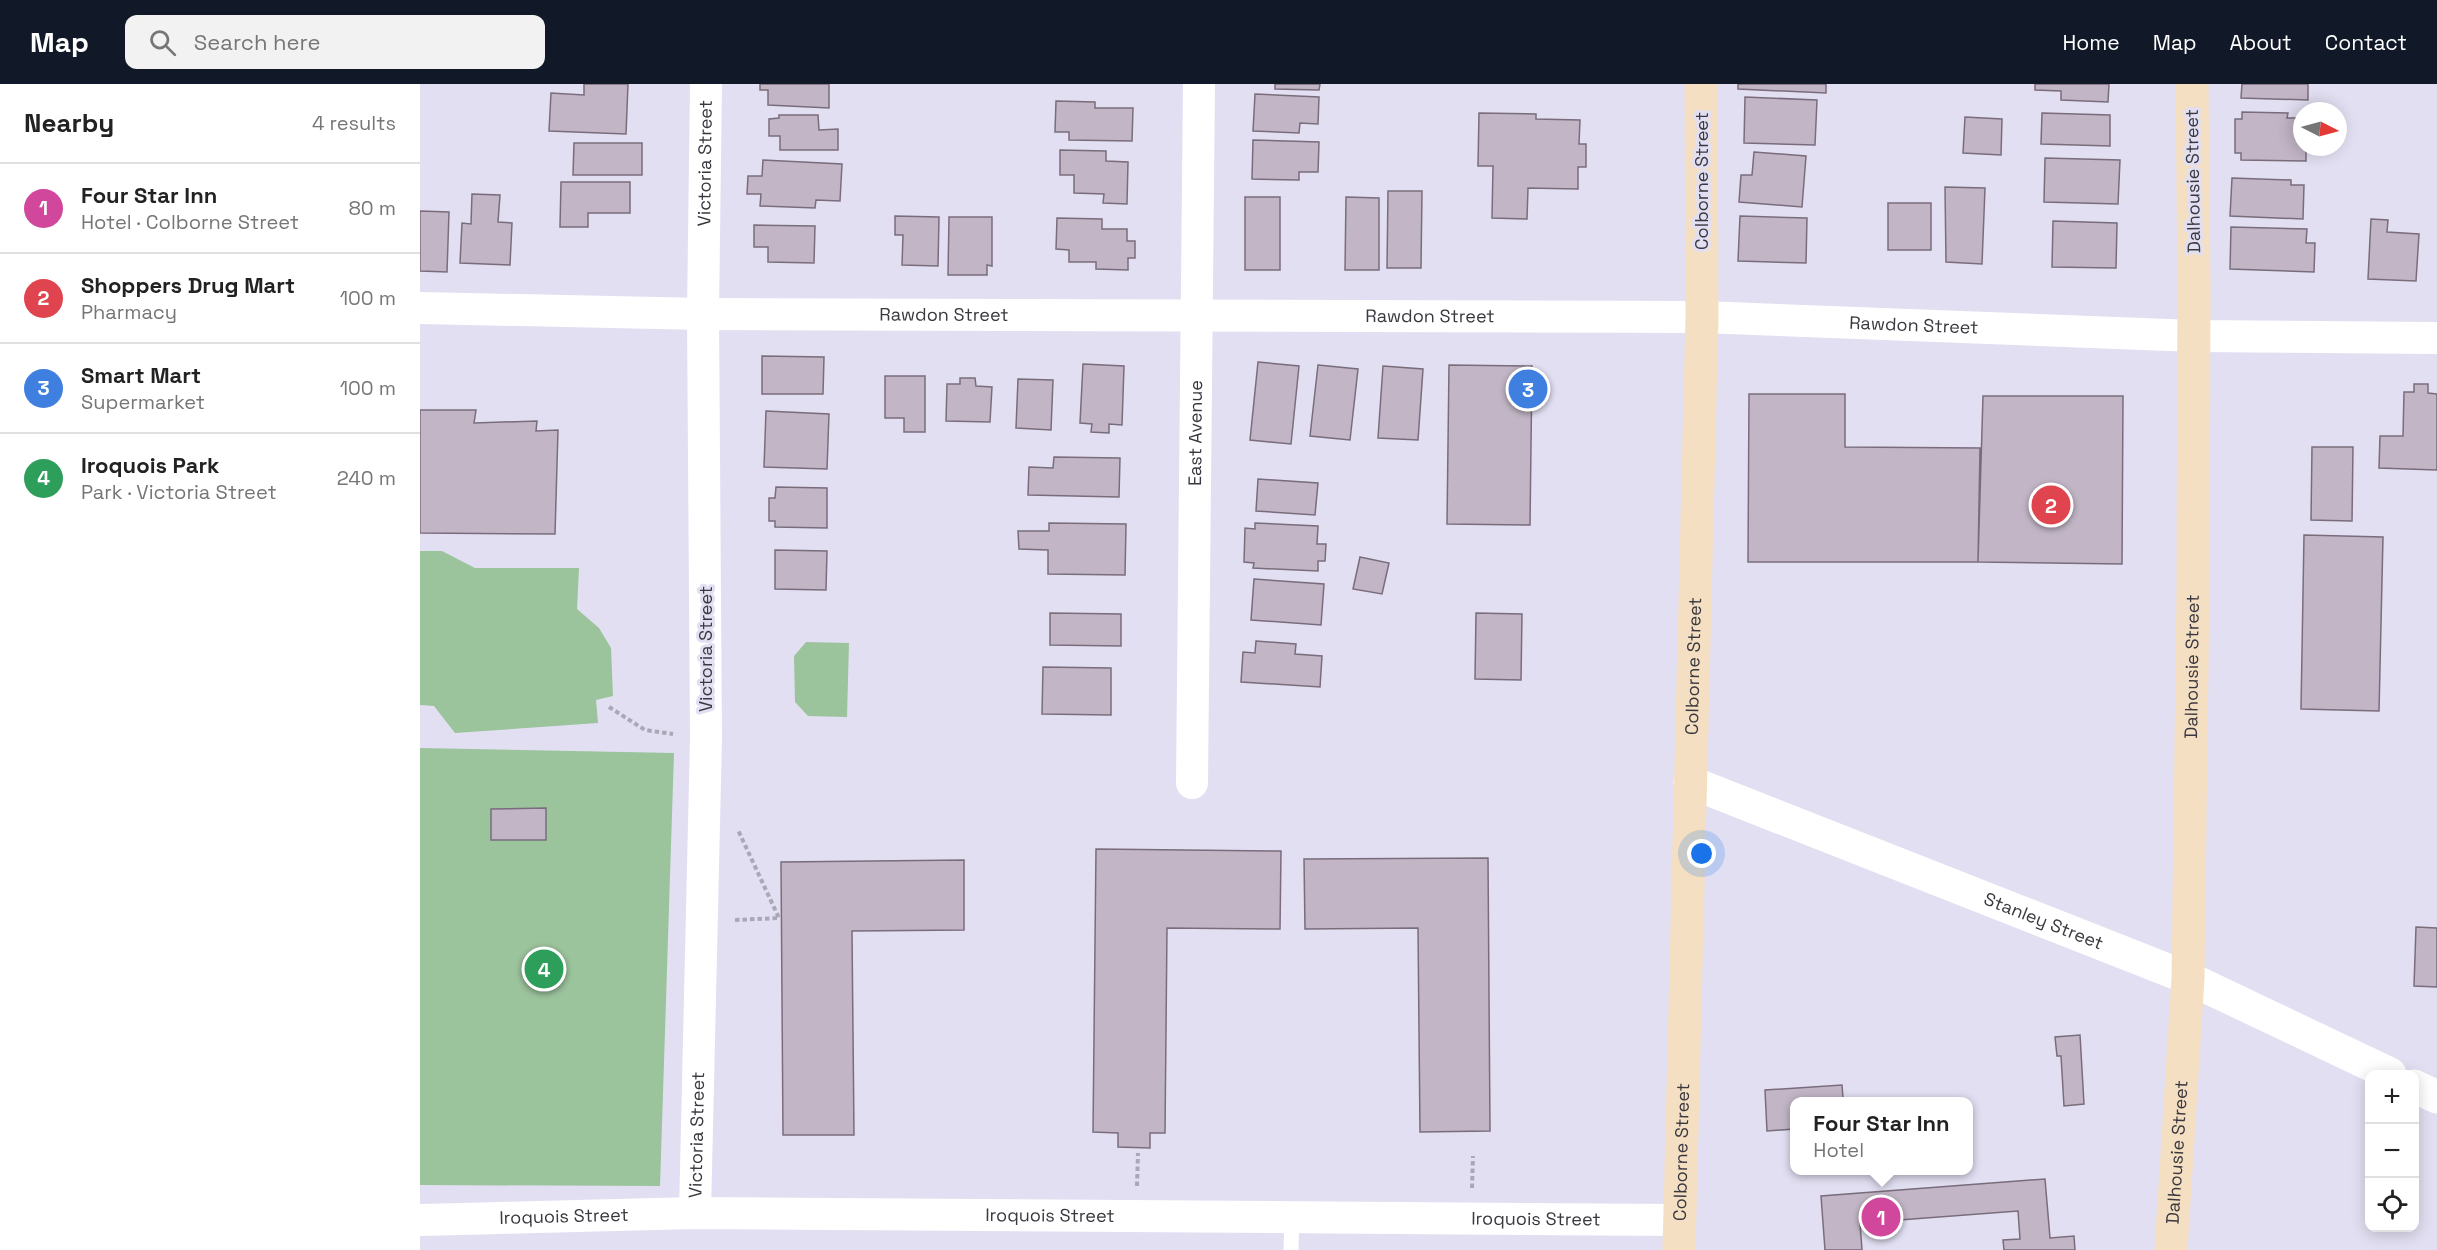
<!DOCTYPE html>
<html lang="en">
<head>
<meta charset="utf-8">
<style>
	:root { --surface:#fff; --page:#f2f2f2; --text:#222; --muted:#767676; --line:#e0e0e0; --accent:#111827 }
	body { margin:0; font-family:"Space Grotesk",sans-serif; background:var(--page); color:var(--text) }
	.controls { position:absolute; right:18px; bottom:18px; display:grid; overflow:hidden; border-radius:12px; box-shadow:0 3px 15px #0003 }
	.controls button { width:54px; height:54px; display:grid; place-items:center; padding:0; border:0; border-bottom:2px solid var(--line); background:var(--surface); color:var(--text); font:30px sans-serif }
	.compass { position:absolute; left:1873px; top:18px; width:54px; height:54px; border-radius:50%; background:var(--surface); box-shadow:0 3px 15px #0003; rotate:96deg }
	.you { position:absolute; left:1282px; top:770px; width:21px; height:21px; margin:-15px; border:4px solid #fff; border-radius:50%; background:#1a73e8; box-shadow:0 0 0 9px #1a73e833 }
	.badge { display:grid; place-items:center; width:39px; height:39px; border-radius:50%; background:var(--accent); color:#fff; font-size:20px; font-weight:700 }
	.pin { position:absolute; translate:-50% -50%; border:3px solid #fff; box-shadow:0 2px 6px #0006 }
	.popup { position:absolute; left:1370px; top:1013px; width:183px; height:78px; box-sizing:border-box; display:grid; place-content:center; border-radius:12px; background:var(--surface); filter:drop-shadow(0 2px 4px #0005); font-size:20px; white-space:nowrap; color:var(--muted) }
	.popup b { font-size:22px; color:var(--text) }
	.popup::after { content:''; position:absolute; left:50%; top:100%; margin-left:-12px; border:12px solid transparent; border-top-color:var(--surface) }
	.list { margin:0; padding:0; list-style:none }
	h2 { display:flex; justify-content:space-between; align-items:center; height:78px; margin:0; padding:0 24px; font-size:26px }
	h2 small { font-size:20px; font-weight:400; color:var(--muted) }
	.list li { display:grid; grid-template-columns:39px 1fr auto; gap:18px; align-items:center; box-sizing:border-box; height:90px; padding:0 24px; border-top:2px solid var(--line) }
	.list b { display:block; font-size:22px; white-space:nowrap }
	.list p { margin:0; font-size:20px; white-space:nowrap; color:var(--muted) }
	.list em { font-size:20px; font-style:normal; color:var(--muted) }
	.icon { flex:none; width:33px; height:33px; fill:none; stroke:currentColor; stroke-width:2; stroke-linecap:round; stroke-linejoin:round }
	.map { position:relative; flex:none; width:2017px; height:1166px; overflow:hidden }
	header { display:flex; align-items:center; gap:36px; box-sizing:border-box; height:84px; padding:0 30px; background:var(--accent); color:#fff }
	header strong { font-size:28px }
	nav { display:flex; gap:33px; margin-inline-start:auto; font-size:21px }
	.search { width:420px; height:54px; background:var(--page); display:flex; align-items:center; gap:15px; box-sizing:border-box; padding:0 21px; border-radius:12px; color:var(--muted); font-size:22px }
	main { display:flex }
	aside { flex:1; background:var(--surface) }
	.map>svg:first-child { display:block }
	.green { fill:#9bc39c }
	.building { fill:#c2b6c6; stroke:#796d7c; stroke-width:1.5 }
	.lines { fill:none; stroke-linecap:round; stroke-linejoin:round }
	.path { stroke:#aaa8b7; stroke-width:4; stroke-dasharray:4.5 3; stroke-linecap:butt }
	.service { stroke:#fff; stroke-width:15 }
	.minor { stroke:#fff; stroke-width:32 }
	.tertiary { stroke:#fff; stroke-width:33 }
	.secondary { stroke:#f4dfc2; stroke-width:33 }
	.labels { text-anchor:middle; stroke-width:6; stroke-linejoin:round; paint-order:stroke }
	.street-label { font-size:18px; fill:#39383f; stroke:#e2dff2 }
</style>
</head>
<body>
<header>
<strong>Map</strong>
<div class="search"><svg class="icon" aria-label="search" viewBox="0 0 24 24"><circle cx="10" cy="10" r="6"/><path d="M15 15l6 6"/></svg>Search here</div>
<nav><a>Home</a><a>Map</a><a>About</a><a>Contact</a></nav>
</header>
<main>
<aside>
<h2>Nearby<small>4 results</small></h2>
<ul class="list">
<li><span class="badge" style="background:#d1479c">1</span><div><b>Four Star Inn</b><p>Hotel · Colborne Street</p></div><em>80 m</em></li>
<li><span class="badge" style="background:#e0444e">2</span><div><b>Shoppers Drug Mart</b><p>Pharmacy</p></div><em>100 m</em></li>
<li><span class="badge" style="background:#3f7fe0">3</span><div><b>Smart Mart</b><p>Supermarket</p></div><em>100 m</em></li>
<li><span class="badge" style="background:#2e9e5b">4</span><div><b>Iroquois Park</b><p>Park · Victoria Street</p></div><em>240 m</em></li>
</ul>
</aside>
<div class="map">
<svg width="2017" height="1166" viewBox="0 0 2017 1166">
	<rect width="100%" height="100%" fill="#e2dff2"/>
	<path class="green" d="M0,467h22l33,17h104l-2,41 22,19 12,20 2,48 -17,4 2,23 -143,10 -21,-27 -14,-1z
		M386,558l43,1 -2,74 -39,-1 -13,-14 -1,-46z
		M0,664l254,5 -14,433 -240,-1z"/>
	<path class="building" d="M164,0h44l-2,50 -77,-3 2,-38 33,2z
		M340,0h69v24l-61,-3v-15h-8z
		M855,0h45l-1,6 -44,-1z
		M1318,0h88v9l-88,-4z
		M1615,0h74l-1,18 -47,-2v-9l-26,-1z
		M1822,0h66v16l-67,-2z
		M835,10l64,3 -1,27 -18,-1 -1,10 -46,-2z
		M1325,13l72,3 -2,45 -71,-2z
		M636,17l39,1v6h38l-1,33 -63,-1v-8h-14z
		M1822,28l46,1 -1,5h15v29h4v14l-65,-1v-7h-6v-34h7z
		M1059,29l57,1v5l44,1 -1,24h7v23h-8v22l-50,-1 -1,31 -35,-1 1,-52h-15z
		M1622,29l68,2v31l-69,-2z
		M359,31h39l1,15 19,-1v21h-58v-14h-11v-17l10,-1z
		M1545,33l37,2 -1,36 -38,-2z
		M833,56l66,2 -1,30h-19v8l-47,-1z
		M154,59h68v32h-69z
		M640,66l46,1v10l22,1 -1,42 -24,-1 1,-9 -30,-1v-18h-14z
		M1334,68l52,4 -4,51 -63,-5 2,-27h11z
		M1625,74l75,2 -2,44 -74,-2z
		M343,76l79,4 -2,37 -24,-1 -1,8 -55,-2 1,-12h-14l1,-18h14z
		M1812,94l59,2v5h13l-1,34 -73,-3z
		M141,98h69v31h-42v14h-28z
		M1525,103l40,1 -3,76 -36,-2z
		M968,107h34l-1,77h-34z
		M52,110l28,1 -2,27 14,1 -2,42 -50,-2 2,-40 9,1z
		M825,113h35v73h-35z
		M926,113l33,1v72h-34z
		M1468,119h43v47h-43z
		M0,127l29,1 -2,60 -27,-1z
		M475,132l44,1 -1,49 -36,-1 1,-30h-8z
		M1320,132l67,2 -1,45 -68,-2z
		M529,133h43v49l-5,-1v10h-39z
		M637,134l45,1v10h25v12h8v17h-7v12l-32,-1v-7h-27v-12l-13,-1z
		M1951,135l17,1 -1,12 32,2 -3,47 -48,-2z
		M1633,137l64,2 -1,45 -64,-1z
		M334,141l61,1 -1,37 -46,-1v-15h-14z
		M1811,143l76,2 -1,14h9l-1,29 -84,-3z
		M342,272l62,1 -1,37h-61z
		M838,278l41,4 -8,78 -41,-4z
		M663,280l41,2 -2,59 -13,-1v9l-18,-1 1,-8 -12,-1z
		M898,281l40,4 -8,71 -40,-4z
		M1029,281l83,1 -2,159 -83,-1z
		M963,282l40,3 -5,71 -40,-2z
		M465,292h40v56h-21v-14h-19z
		M540,294h15l1,8 16,1 -2,35 -44,-1 1,-37h13z
		M598,295l35,1 -2,50 -35,-2z
		M1994,300h14v9l9,1v76l-58,-2 1,-32h23l1,-44h10z
		M1329,310h96v53l135,1 -2,114h-230z
		M1563,312h140l-1,168 -144,-2z
		M0,326h56l-2,13 63,-2 -1,10 22,-1 -3,104 -135,-1z
		M346,327l63,3 -2,55 -63,-2z
		M1892,363h41l-1,74 -41,-1z
		M634,373l66,1 -1,39 -91,-2 1,-28 24,1z
		M838,395l60,4 -3,32 -59,-4z
		M356,403l51,1v40l-52,-1v-6h-6v-23h6z
		M629,439l77,1 -1,51 -77,-1v-24l-29,-1 -1,-18h31z
		M835,439l63,3 -1,18h9l-1,17h-7v10l-65,-3 1,-5 -10,-1 1,-34 10,1z
		M1884,451l79,2 -4,174 -78,-2z
		M355,466l52,1 -1,39 -51,-1z
		M940,473l29,6 -7,31 -29,-5z
		M834,495l70,5 -3,41 -70,-5z
		M630,529l71,1v32l-71,-1z
		M1056,529l46,1 -1,66 -46,-1z
		M836,557l40,3 -1,10 27,2 -2,31 -79,-5 2,-30 12,1z
		M623,583l68,1v47l-69,-1z
		M126,724v32h-55v-31z
		M676,765l185,2 -1,78 -113,-1 -2,205h-15v15l-32,-1v-14l-25,-1z
		M1068,774l2,273 -70,1 -2,-204 -113,1 -1,-70z
		M544,776v70l-112,1 2,204h-71l-2,-273z
		M1996,843l21,1v59l-23,-1z
		M1660,951l4,69 -20,2 -3,-50h-4l-2,-19z
		M1422,1001l1,13h-11v4h-38v27l-27,2 -2,-41z
		M1625,1095l5,59 24,-2 1,14h-71l-1,-10 17,-1 -2,-28 -158,12 2,27h-37l-4,-54z"/>
	<g class="lines">
		<path class="path" d="M189,623l36,23 28,4
			M315,836l44,-2 -41,-88
			M717,1102l1,-33
			M1052,1104l1,-32"/>
		<path class="service" d="M871,1166l1,-32"/>
		<g class="minor">
			<path id="s1" d="M0,224l283,6 999,3 492,19 243,2"/>
			<path id="s2" d="M772,699l7,-699"/>
			<path id="s3" d="M275,1129l11,-475 -3,-424 3,-230"/>
			<path id="s4" d="M0,1136l275,-7 984,7"/>
		</g>
		<g class="tertiary">
			<path id="s5" d="M1270,698l498,196 202,96"/>
			<path d="M1994,1002l23,11"/>
		</g>
		<g class="secondary">
			<path id="s6" d="M1259,1166l23,-933 -1,-233"/>
			<path id="s7" d="M1751,1166l17,-272 5,-390 1,-301 -2,-203"/>
		</g>
	</g>
	<g class="labels">
		<g class="street-label">
			<text dy="6" stroke="none"><textPath href="#s3" startOffset="1050">Victoria Street</textPath></text>
			<text transform="translate(1282 97) rotate(-90)" y="6">Colborne Street</text>
			<text transform="translate(1773 97) rotate(-91)" y="6">Dalhousie Street</text>
			<text dy="6" stroke="none"><textPath href="#s1" startOffset="524">Rawdon Street</textPath></text>
			<text dy="6" stroke="none"><textPath href="#s1" startOffset="1010">Rawdon Street</textPath></text>
			<text dy="6" stroke="none"><textPath href="#s1" startOffset="1494">Rawdon Street</textPath></text>
			<text dy="6" stroke="none"><textPath href="#s2" startOffset="350">East Avenue</textPath></text>
			<text transform="translate(286 565) rotate(-90)" y="6">Victoria Street</text>
			<text dy="6" stroke="none"><textPath href="#s6" startOffset="584">Colborne Street</textPath></text>
			<text dy="6" stroke="none"><textPath href="#s7" startOffset="584">Dalhousie Street</textPath></text>
			<text dy="6" stroke="none"><textPath href="#s5" startOffset="380">Stanley Street</textPath></text>
			<text dy="6" stroke="none"><textPath href="#s3" startOffset="78">Victoria Street</textPath></text>
			<text dy="6" stroke="none"><textPath href="#s6" startOffset="98">Colborne Street</textPath></text>
			<text dy="6" stroke="none"><textPath href="#s7" startOffset="98">Dalhousie Street</textPath></text>
			<text dy="6" stroke="none"><textPath href="#s4" startOffset="630">Iroquois Street</textPath></text>
			<text dy="6" stroke="none"><textPath href="#s4" startOffset="144">Iroquois Street</textPath></text>
			<text dy="6" stroke="none"><textPath href="#s4" startOffset="1116">Iroquois Street</textPath></text>
		</g>
	</g>
</svg>
<div class="controls">
<button>+</button>
<button>−</button>
<button><svg class="icon" aria-label="locate" viewBox="0 0 24 24"><circle cx="12" cy="12" r="6"/><path d="M12 2v4M12 18v4M2 12h4M18 12h4"/></svg></button>
</div>
<svg class="compass" viewBox="-18 -18 36 36"><path d="M0-13l5 13h-10z" fill="#e53935"/><path d="M0 13l5-13h-10z" fill="#767676"/></svg>
<div class="you"></div>
<div class="pin badge" style="left:1461px;top:1133px;background:#d1479c">1</div>
<div class="popup"><b>Four Star Inn</b>Hotel</div>
<div class="pin badge" style="left:1631px;top:421px;background:#e0444e">2</div>
<div class="pin badge" style="left:1108px;top:305px;background:#3f7fe0">3</div>
<div class="pin badge" style="left:124px;top:885px;background:#2e9e5b">4</div>
</div>
</main>
</body>
</html>
